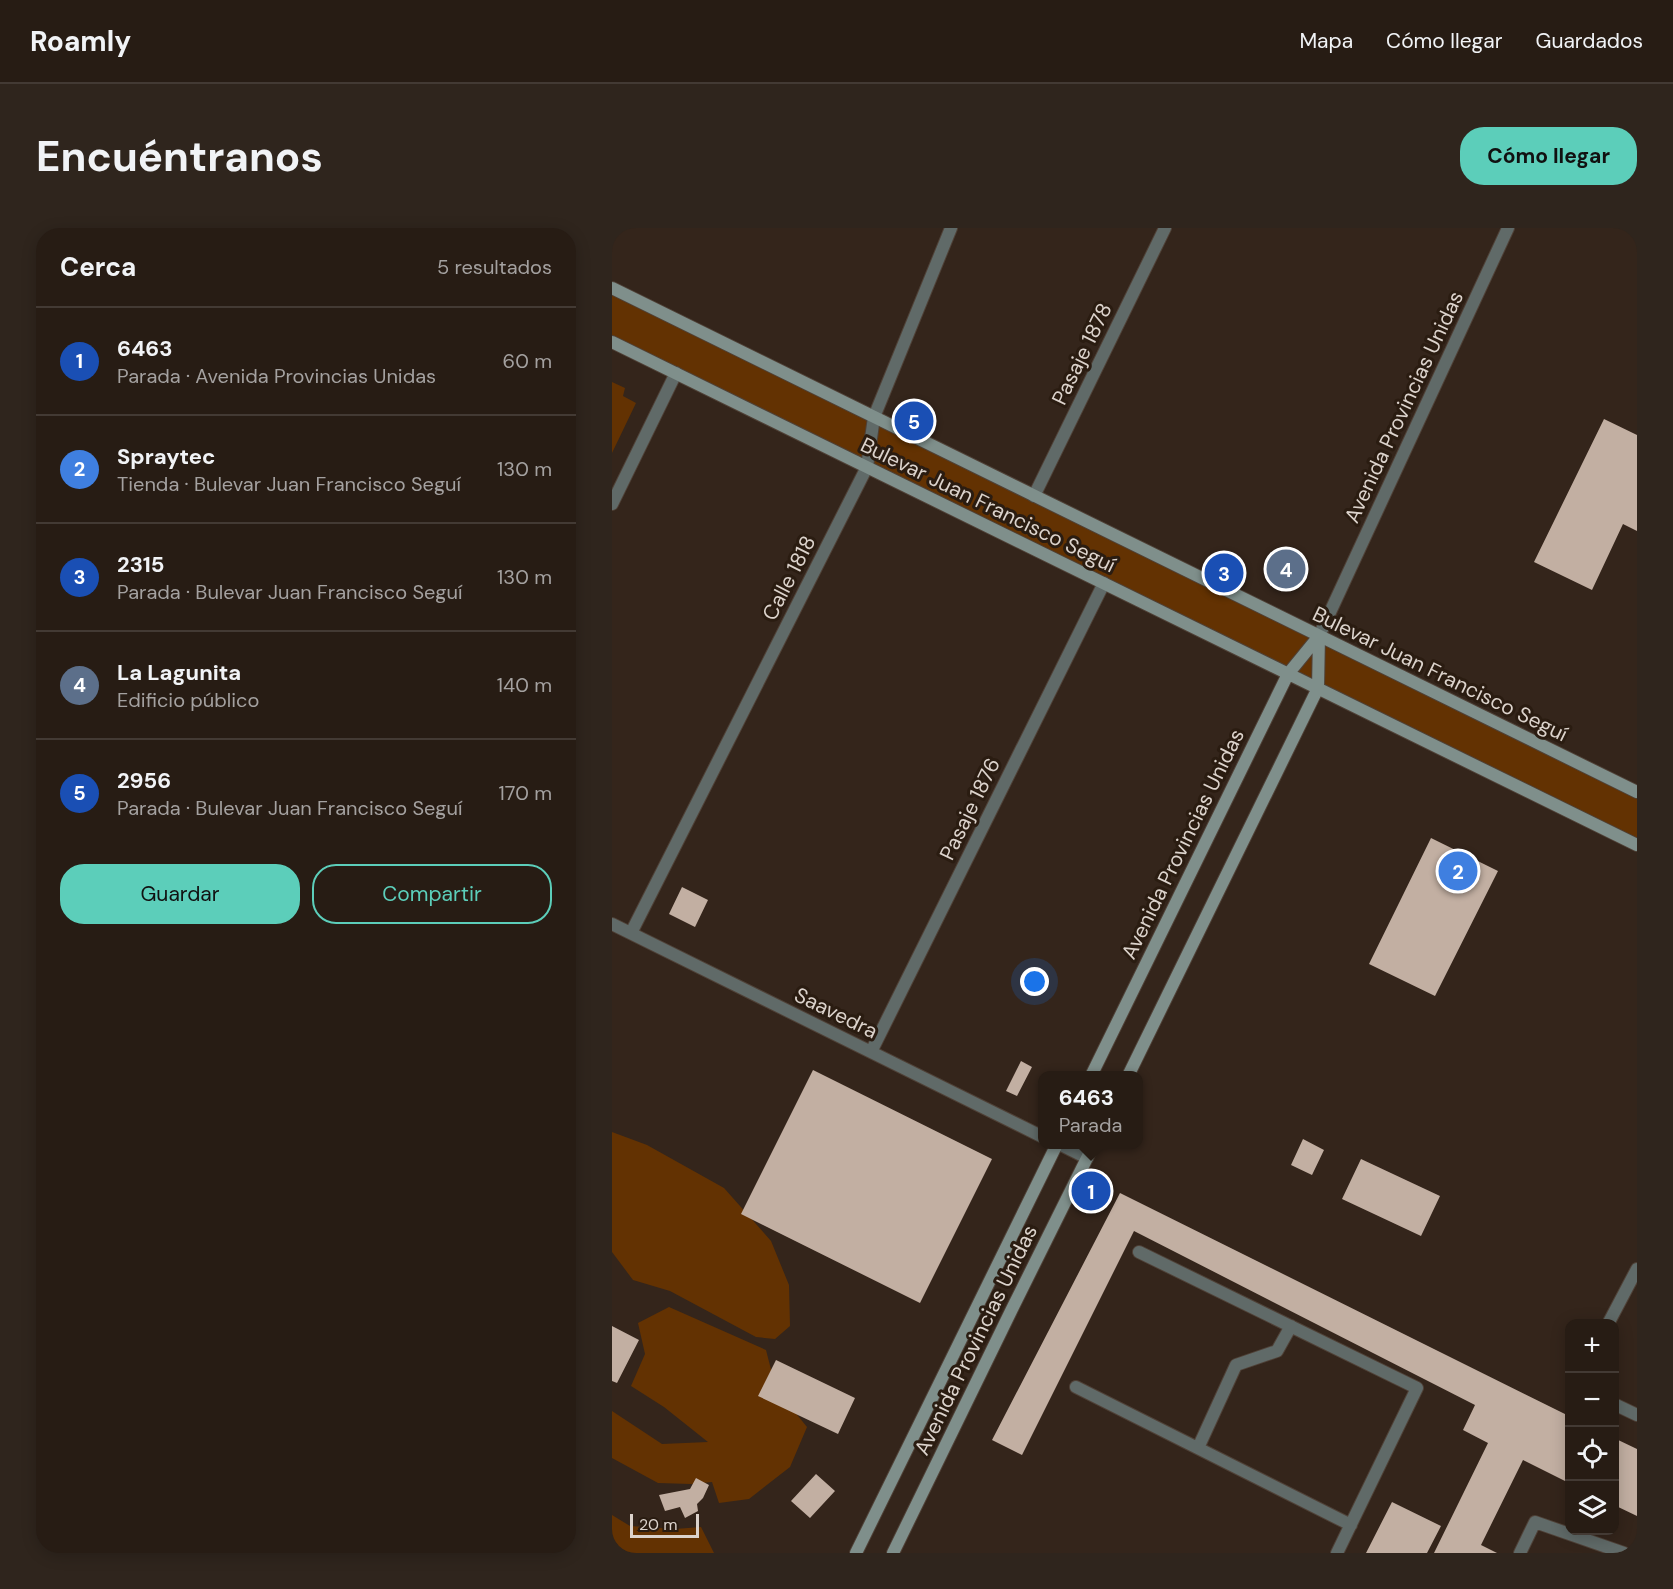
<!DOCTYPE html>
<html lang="es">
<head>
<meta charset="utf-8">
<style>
	:root { --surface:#271c14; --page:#2f251d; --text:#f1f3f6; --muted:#a4a1a0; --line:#433a34; --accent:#5cceba }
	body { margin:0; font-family:"DM Sans",sans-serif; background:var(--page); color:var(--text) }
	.controls { position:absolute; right:18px; bottom:18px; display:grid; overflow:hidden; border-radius:12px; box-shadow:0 3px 15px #0003 }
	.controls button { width:54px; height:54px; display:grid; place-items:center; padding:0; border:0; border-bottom:2px solid var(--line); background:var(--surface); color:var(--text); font:30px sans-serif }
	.scale { position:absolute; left:18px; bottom:15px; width:69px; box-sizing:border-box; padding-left:6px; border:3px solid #dcd3cc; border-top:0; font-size:16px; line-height:21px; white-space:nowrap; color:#dcd3cc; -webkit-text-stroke:4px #2a1c11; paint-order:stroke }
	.you { position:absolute; left:423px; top:754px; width:21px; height:21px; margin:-15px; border:4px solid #fff; border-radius:50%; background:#1a73e8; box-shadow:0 0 0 9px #1a73e833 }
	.badge { display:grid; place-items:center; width:39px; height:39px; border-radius:50%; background:var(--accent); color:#fff; font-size:20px; font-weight:700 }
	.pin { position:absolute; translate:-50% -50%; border:3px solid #fff; box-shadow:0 2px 6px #0006 }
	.popup { position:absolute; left:426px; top:843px; width:105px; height:78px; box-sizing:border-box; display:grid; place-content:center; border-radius:12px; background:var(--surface); filter:drop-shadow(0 2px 4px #0005); font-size:20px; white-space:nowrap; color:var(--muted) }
	.popup b { font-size:22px; color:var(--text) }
	.popup::after { content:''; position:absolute; left:50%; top:100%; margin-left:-12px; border:12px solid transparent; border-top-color:var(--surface) }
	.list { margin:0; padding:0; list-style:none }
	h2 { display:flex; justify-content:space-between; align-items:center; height:78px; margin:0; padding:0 24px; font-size:26px }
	h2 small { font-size:20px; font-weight:400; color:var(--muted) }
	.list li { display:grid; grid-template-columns:39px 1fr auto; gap:18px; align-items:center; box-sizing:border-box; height:108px; padding:0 24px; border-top:2px solid var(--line) }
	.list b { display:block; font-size:22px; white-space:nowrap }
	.list p { margin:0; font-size:20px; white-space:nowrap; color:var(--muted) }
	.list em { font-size:20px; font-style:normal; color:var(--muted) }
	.actions { display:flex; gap:12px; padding:18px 24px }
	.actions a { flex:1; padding:14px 0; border:2px solid var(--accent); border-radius:24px; text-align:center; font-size:21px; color:var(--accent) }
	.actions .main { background:var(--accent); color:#111 }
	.icon { flex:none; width:33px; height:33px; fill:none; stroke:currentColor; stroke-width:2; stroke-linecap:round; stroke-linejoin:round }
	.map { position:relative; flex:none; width:1025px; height:1325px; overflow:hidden; border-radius:24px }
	header { display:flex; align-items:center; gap:36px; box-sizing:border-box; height:84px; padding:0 30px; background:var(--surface); border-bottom:2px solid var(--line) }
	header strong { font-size:28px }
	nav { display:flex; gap:33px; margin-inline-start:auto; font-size:21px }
	.intro { display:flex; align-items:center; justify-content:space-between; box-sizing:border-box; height:144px; padding:0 36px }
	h1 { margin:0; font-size:42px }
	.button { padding:15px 27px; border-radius:24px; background:var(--accent); color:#111; font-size:21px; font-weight:700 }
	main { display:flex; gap:36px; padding:0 36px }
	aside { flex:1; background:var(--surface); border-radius:24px; box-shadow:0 3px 15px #0003 }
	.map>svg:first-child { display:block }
	.green { fill:#633202 }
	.building { fill:#c2afa2 }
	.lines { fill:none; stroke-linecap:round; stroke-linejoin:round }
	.service-casing { stroke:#4f4137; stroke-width:14 }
	.minor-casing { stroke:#4f4137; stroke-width:14 }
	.secondary-casing { stroke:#4f4137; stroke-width:14 }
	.service { stroke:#606a68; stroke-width:12 }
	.minor { stroke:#606a68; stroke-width:12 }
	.secondary { stroke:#7f8f8b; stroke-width:12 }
	.labels { text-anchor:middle; stroke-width:6; stroke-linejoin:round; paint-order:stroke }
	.street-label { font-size:21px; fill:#dcd3cc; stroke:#2a1c11 }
</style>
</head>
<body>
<header>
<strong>Roamly</strong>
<nav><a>Mapa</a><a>Cómo llegar</a><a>Guardados</a></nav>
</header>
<div class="intro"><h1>Encuéntranos</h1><a class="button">Cómo llegar</a></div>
<main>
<aside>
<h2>Cerca<small>5 resultados</small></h2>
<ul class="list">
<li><span class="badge" style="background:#1a4fb4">1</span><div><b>6463</b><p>Parada · Avenida Provincias Unidas</p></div><em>60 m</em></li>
<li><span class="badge" style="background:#3f7fe0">2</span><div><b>Spraytec</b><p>Tienda · Bulevar Juan Francisco Seguí</p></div><em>130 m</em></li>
<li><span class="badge" style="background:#1a4fb4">3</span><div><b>2315</b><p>Parada · Bulevar Juan Francisco Seguí</p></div><em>130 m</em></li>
<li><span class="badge" style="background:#5c6f8a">4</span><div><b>La Lagunita</b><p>Edificio público</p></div><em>140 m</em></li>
<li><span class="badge" style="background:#1a4fb4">5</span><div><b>2956</b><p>Parada · Bulevar Juan Francisco Seguí</p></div><em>170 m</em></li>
</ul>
<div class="actions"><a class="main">Guardar</a><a>Compartir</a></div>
</aside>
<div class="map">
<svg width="1025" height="1325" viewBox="0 0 1025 1325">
	<rect width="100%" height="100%" fill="#34251b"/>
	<path class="green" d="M0,60l1025,504v53l-1025,-503z
		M0,154l13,6 -2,8 13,7 -24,50z
		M0,904l35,13 77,43 47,53 18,44 1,41 -15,13 -19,-2 -86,-46 -37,-11 -21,-28z
		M57,1079l97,43 10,39 31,38 -17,40 -41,32 -30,4 -7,-21 -21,2 -33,-1 -46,-25v-47l50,33 46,-2 -44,-35 -33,-21 14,-32 -7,-31z
		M0,1287l18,11 45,3 26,-2 13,26h-102z"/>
	<path class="building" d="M992,191l33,16v96l-14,-7 -31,66 -58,-28z
		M819,610l67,33 -63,125 -66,-32z
		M70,659l26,13 -13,27 -26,-13z
		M409,833l11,6 -15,29 -11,-5z
		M201,842l179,89 -72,144 -179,-89z
		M691,911l21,11 -12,25 -21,-10z
		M749,931l79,37 -19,40 -79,-37z
		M508,965l449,223v67l-46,-23 -42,85 16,8h-63l54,-110 -25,-13 12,-25 -341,-174 -112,224 -30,-15z
		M0,1098l27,14 -22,43 -5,-2z
		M164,1132l79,38 -17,36 -80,-38z
		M1002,1210l23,11v67l-23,-11z
		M204,1246l19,17 -25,27 -19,-17z
		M84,1250l13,7 -6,13 -6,6 1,7 -13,7 -5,-11 -15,4 -6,-16 31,-6z
		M780,1274l49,24 -14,27h-61z"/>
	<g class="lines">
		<g class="service-casing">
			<path id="service" d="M527,1024l278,136 -80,165
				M996,1096l29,-55
				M464,1159l275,138
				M1002,1176l23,11
				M586,1220l38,-83 41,-14 14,-25
				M908,1325l15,-31 89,31"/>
		</g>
		<g class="minor-casing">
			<path id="minor" d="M422,268l131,-268
				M0,276l64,-131
				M707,408l189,-408
				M0,696l431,213
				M19,705l236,-466 7,-50 77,-189
				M259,824l233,-469
				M447,916l28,14"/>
		</g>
		<g class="secondary-casing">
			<path id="secondary" d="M0,60l1025,504
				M0,114l1025,503
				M479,848l197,-402 31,-38
				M516,848l190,-388 1,-52
				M244,1325l201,-409
				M281,1325l119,-244 82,-165"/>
		</g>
		<use href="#service" class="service"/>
		<use href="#minor" class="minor"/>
		<use href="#secondary" class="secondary"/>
	</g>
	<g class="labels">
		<g class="street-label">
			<text transform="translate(470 126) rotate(-64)" y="7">Pasaje 1878</text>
			<text transform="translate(792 179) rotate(-65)" y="7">Avenida Provincias Unidas</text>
			<text transform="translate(376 277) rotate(26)" y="7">Bulevar Juan Francisco Seguí</text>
			<text transform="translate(177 350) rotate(-63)" y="7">Calle 1818</text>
			<text transform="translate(828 446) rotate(26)" y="7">Bulevar Juan Francisco Seguí</text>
			<text transform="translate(358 581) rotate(-64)" y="7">Pasaje 1876</text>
			<text transform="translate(571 616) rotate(-64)" y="7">Avenida Provincias Unidas</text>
			<text transform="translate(224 785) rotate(26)" y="7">Saavedra</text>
			<text transform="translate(364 1112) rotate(-64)" y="7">Avenida Provincias Unidas</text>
		</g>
	</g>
</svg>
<div class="controls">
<button>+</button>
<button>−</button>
<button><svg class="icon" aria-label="locate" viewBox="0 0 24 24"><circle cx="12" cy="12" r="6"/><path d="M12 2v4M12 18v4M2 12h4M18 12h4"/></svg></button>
<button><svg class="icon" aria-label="layers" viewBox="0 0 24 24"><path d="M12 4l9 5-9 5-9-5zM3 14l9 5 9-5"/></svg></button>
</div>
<div class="scale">20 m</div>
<div class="you"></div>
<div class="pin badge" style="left:479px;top:963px;background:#1a4fb4">1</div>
<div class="popup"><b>6463</b>Parada</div>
<div class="pin badge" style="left:846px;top:643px;background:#3f7fe0">2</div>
<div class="pin badge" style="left:612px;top:345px;background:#1a4fb4">3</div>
<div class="pin badge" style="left:674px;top:341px;background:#5c6f8a">4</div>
<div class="pin badge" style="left:302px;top:193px;background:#1a4fb4">5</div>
</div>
</main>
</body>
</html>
